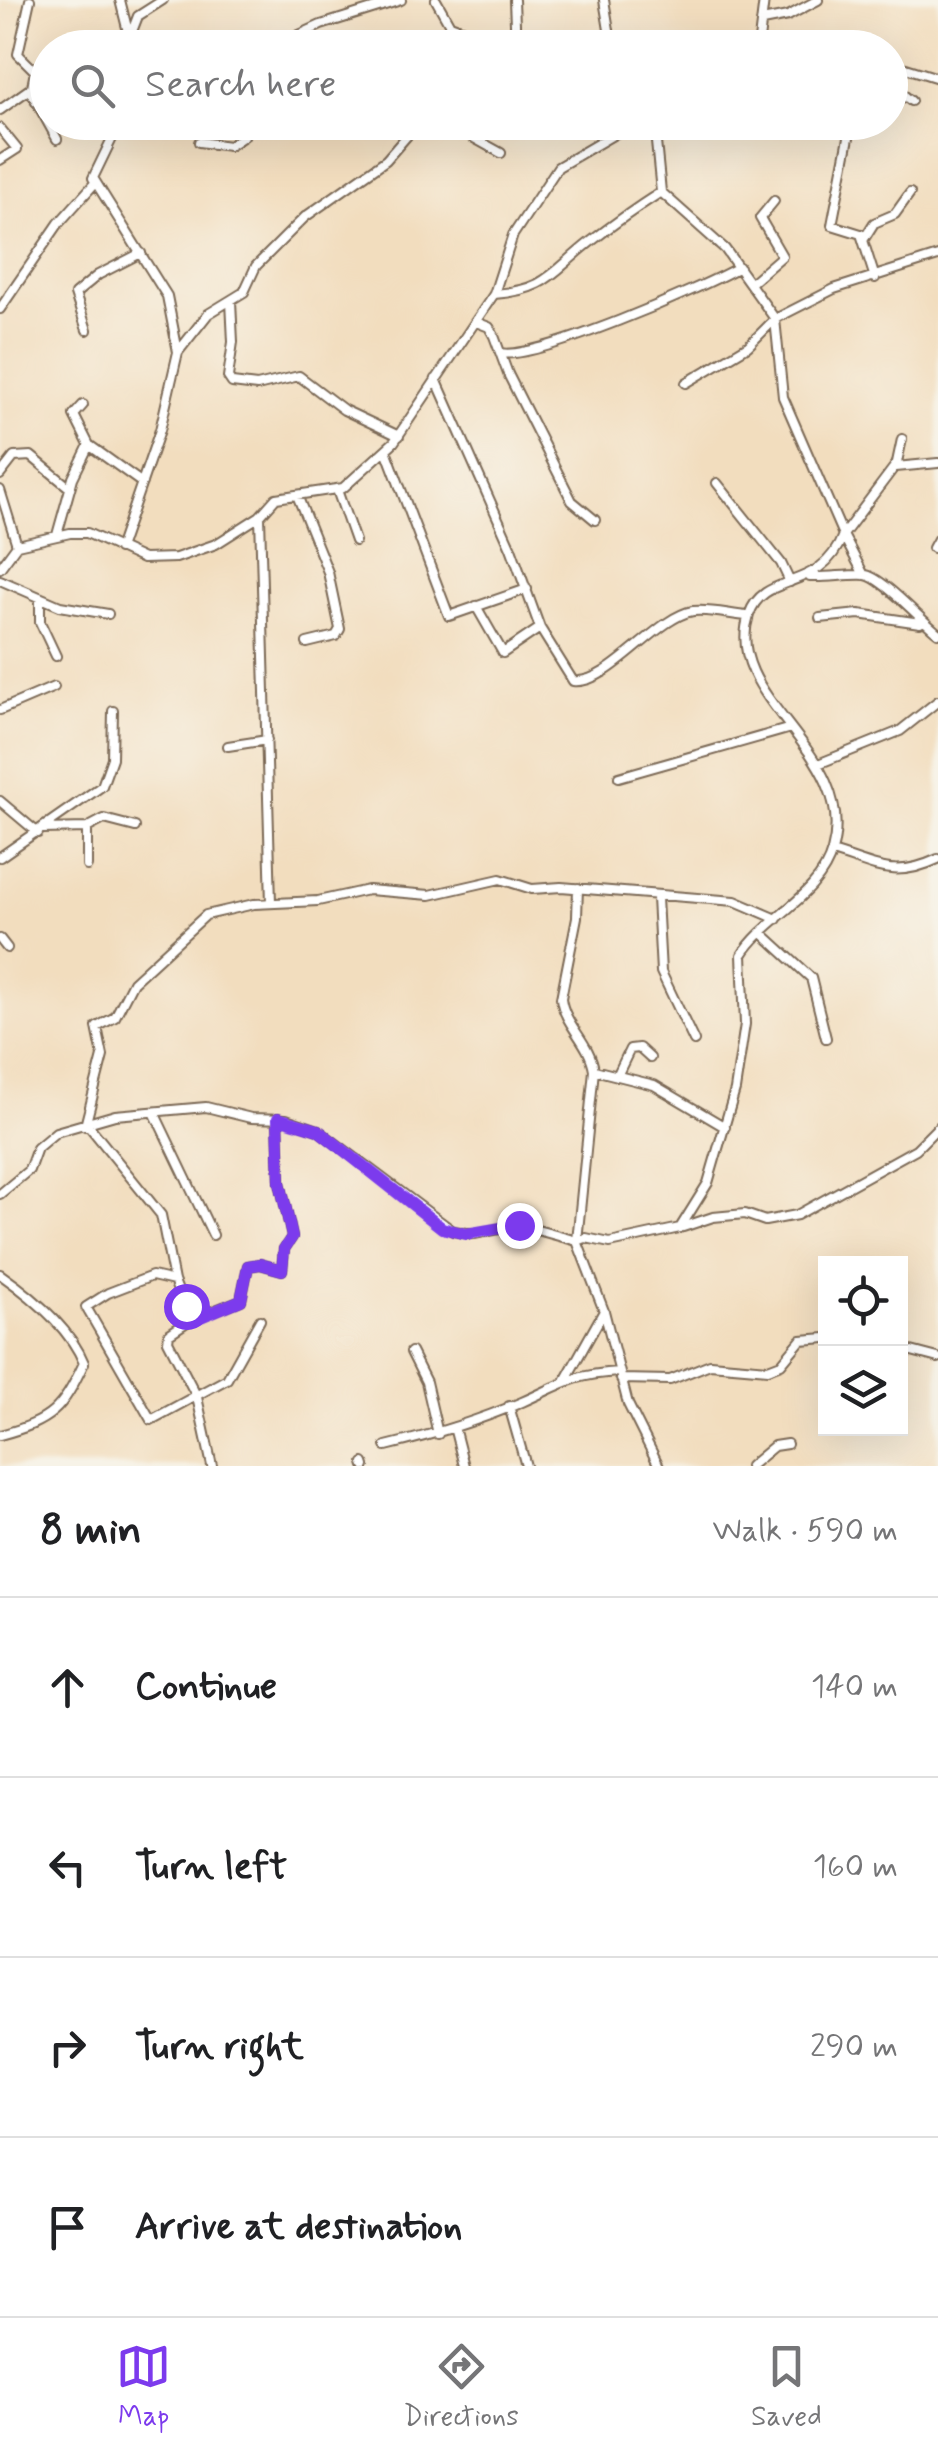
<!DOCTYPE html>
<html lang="en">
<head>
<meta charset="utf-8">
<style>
	:root { --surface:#fff; --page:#f6f6f6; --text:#202124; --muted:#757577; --line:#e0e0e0; --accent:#7c3aed }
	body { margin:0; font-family:Mynerve,sans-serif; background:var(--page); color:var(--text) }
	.controls { position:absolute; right:30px; bottom:30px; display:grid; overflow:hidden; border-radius:0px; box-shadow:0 10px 40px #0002 }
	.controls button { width:90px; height:90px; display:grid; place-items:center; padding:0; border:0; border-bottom:2px solid var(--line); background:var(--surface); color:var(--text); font:50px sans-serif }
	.stop { position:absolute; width:30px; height:30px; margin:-22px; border:8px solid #7c3aed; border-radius:50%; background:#fff }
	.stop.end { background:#7c3aed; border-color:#fff; box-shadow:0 2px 10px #0008 }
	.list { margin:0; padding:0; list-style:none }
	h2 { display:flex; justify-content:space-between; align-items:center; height:130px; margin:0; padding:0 40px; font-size:42px }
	h2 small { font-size:32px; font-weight:400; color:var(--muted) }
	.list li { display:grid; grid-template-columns:65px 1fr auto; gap:30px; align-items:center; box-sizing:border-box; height:180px; padding:0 40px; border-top:2px solid var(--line) }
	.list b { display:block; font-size:38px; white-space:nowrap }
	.list em { font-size:32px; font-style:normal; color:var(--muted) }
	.icon { flex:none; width:55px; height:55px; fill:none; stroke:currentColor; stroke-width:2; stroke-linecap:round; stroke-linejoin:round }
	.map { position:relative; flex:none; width:938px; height:1466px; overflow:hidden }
	.search { position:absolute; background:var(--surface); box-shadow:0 10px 40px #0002; left:30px; right:30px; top:30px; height:110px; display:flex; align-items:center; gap:25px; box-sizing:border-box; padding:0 35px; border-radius:55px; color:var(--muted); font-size:38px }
	.sheet { height:850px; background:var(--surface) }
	nav { display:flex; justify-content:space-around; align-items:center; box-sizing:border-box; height:140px; border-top:2px solid var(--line); background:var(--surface); font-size:28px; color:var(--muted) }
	nav a { display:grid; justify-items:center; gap:5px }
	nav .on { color:var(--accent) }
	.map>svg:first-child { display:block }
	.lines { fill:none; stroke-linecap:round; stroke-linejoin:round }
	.street-casing { stroke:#7b6956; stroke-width:12 }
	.street { stroke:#fff; stroke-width:8 }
	.route { stroke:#7c3aed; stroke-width:12 }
</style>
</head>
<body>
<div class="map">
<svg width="938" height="1466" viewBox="0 0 938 1466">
	<rect width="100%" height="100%" fill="#f7f3e8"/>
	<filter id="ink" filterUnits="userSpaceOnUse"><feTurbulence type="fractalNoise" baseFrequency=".01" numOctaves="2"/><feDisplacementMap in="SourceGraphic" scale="20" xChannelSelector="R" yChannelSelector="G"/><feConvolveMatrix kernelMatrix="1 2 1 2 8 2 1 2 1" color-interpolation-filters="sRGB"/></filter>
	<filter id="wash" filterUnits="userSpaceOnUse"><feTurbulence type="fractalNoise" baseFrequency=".0048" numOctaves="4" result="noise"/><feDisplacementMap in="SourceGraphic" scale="40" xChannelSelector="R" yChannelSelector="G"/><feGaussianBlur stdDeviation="2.25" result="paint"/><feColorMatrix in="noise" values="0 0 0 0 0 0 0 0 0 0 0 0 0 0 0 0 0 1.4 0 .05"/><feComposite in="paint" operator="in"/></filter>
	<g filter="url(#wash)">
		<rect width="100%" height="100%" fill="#f2ddbe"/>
	</g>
	<g filter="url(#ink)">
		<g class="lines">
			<g class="street-casing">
				<path id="street" d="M30,0l-12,54 17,17 -4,21 26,47
					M120,0l12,48
					M436,0l14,25 62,23
					M514,0l2,48
					M604,0l8,48
					M762,21l26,-5 30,-16
					M131,34l7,-18 25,-16
					M271,48l50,-23 80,-25
					M441,48l9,-23
					M758,48l6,-48
					M890,63l48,15
					M890,84l21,17
					M0,110l31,-22
					M120,122l-27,56 74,118 11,56
					M445,122l56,31
					M654,122l7,70 64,57 50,70 8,78 60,138c-22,59 -79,35 -94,80 -28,85 111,136 83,236 -12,45 -67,67 -90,104l3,69 -10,66 -27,93 -28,45 -70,15 -24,-5 -9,3 27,70 24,93 31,62
					M852,122l-20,103 29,9 14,44
					M0,128l17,21 -17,11
					M199,142l30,4 15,-10 4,-14
					M864,239l10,-16 21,-9 15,-21
					M752,282l30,-26 -22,-38 14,-17
					M494,294c53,-4 57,-21 95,-51 23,-18 47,-35 72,-51
					M231,301l2,41 -5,35 4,6 25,3 42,-10 45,34 55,26
					M0,309l59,-86 36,-40
					M476,322l13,5 5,9 14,38 64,127 23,19
					M87,330l-12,-36 23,-19 43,-22
					M501,353c33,8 203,-66 238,-86
					M436,379l75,169 29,80 33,53c36,5 83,-64 120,-70 18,-2 38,4 55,5
					M686,383l62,-37 27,-27 59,-30 104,-33
					M83,405l-9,10 15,30 53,38
					M902,439l-6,28 42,-4
					M386,450l63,166 78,-27
					M0,475l14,-18 17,-1 39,32
					M717,483l64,80 9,19
					M0,490l17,55
					M337,490l18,51
					M297,495l31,77 12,57 -4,7 -29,7
					M57,535l16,-57 16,-33
					M933,548l5,-9
					M119,549l41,-119 18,-78 30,-38 36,-22 12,-26 49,-49 81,-57 33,-38
					M0,568l17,-23 53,-12h17l56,26 33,-1 40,-14 44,-28
					M864,575l-21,-40 52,-69
					M810,577c18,1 38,-3 55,-2 16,1 56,45 73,58
					M0,580l60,26 48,8
					M40,599v23l16,34
					M476,606l27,47 37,-25
					M820,618l39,-4 61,9
					M0,710l54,-23
					M228,746l39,-6
					M818,764l82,-33 38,-30
					M619,777l172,-49
					M0,801l38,32
					M43,829l44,-1
					M832,852c44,13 61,28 106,7
					M0,857l102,-71 10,-28 1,-47
					M87,866v-38l17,-9 31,8
					M657,898l4,74 33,69
					M271,903l-11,-387 16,-18 67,-10 51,-46 100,-148 19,-59 45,-68 77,-45
					M762,933l49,45 15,60
					M0,939l7,9
					M594,1070l60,15 71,42
					M617,1076l13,-27 9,-1 11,10
					M155,1114l58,121
					M85,1126l18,-70 -6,-29 18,-10 18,-35 73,-67 48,-11 64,-3 50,-11 62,5 70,-16 32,10 29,-2 174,14 42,18
					M89,1126l72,89 13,66 16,39 -21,14 -1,7 29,56 15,69
					M0,1194l29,-24 8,-22 19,-16 59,-17 91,-8 45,11 35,1 32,11 135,101 21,3 45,-9 58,16 17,-171c-4,-28 -30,-45 -33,-72l16,-81 1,-29
					M683,1227l30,-10 32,-3 20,7 32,-6 119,-66 22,-22
					M0,1274c30,21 70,54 84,89 -22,47 -32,58 -84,72
					M174,1281l-22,-5 -44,17 -22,14 65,113 76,-41 33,-59
					M190,1320l51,-20 7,-34 12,-2 22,6 2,-21 8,-12 -12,-55 -2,-64
					M900,1348l38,10
					M411,1352l15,30 12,52
					M566,1379l38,-68
					M621,1379l49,1 40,-16 58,5 13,-5 20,-24 25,-2
					M509,1406l17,60
					M454,1427l10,39
					M386,1446c46,-11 92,-25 136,-44 41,-18 48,-27 97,-30
					M364,1463l1,3
					M750,1466l24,-20 13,-2"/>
			</g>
			<use href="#street" class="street"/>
		</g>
	</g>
	<g class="lines" filter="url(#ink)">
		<path class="route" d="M186,1306l4,14 6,-1 45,-19 7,-34 12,-2 22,6 2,-21 8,-12 -12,-55 -2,-64 40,12 124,98 24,6 53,-9"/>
	</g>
</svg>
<div class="controls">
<button><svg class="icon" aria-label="locate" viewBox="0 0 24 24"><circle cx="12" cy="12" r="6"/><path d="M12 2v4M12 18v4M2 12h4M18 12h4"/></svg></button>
<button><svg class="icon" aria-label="layers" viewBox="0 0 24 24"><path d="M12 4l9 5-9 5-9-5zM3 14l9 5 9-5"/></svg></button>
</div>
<div class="stop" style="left:186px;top:1306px"></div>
<div class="stop end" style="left:519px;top:1225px"></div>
<div class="search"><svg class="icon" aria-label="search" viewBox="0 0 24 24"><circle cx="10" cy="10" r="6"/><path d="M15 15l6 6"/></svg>Search here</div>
</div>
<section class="sheet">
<h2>8 min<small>Walk · 590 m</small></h2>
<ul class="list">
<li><svg class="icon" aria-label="ahead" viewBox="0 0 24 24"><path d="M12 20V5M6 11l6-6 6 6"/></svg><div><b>Continue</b></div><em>140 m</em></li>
<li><svg class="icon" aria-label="left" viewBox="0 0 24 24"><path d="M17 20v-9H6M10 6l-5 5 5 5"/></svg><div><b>Turn left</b></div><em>160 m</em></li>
<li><svg class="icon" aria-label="right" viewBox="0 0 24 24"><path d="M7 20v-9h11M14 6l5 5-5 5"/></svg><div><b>Turn right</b></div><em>290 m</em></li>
<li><svg class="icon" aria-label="arrive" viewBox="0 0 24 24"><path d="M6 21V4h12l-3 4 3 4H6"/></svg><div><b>Arrive at destination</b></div></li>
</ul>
</section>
<nav>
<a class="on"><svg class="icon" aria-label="map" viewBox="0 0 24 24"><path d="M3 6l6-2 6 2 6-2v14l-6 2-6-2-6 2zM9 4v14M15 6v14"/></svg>Map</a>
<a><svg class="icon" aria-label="directions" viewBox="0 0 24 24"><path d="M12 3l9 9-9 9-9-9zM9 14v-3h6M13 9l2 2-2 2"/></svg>Directions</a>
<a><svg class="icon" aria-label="saved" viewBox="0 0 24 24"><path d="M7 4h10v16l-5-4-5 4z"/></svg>Saved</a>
</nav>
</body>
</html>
